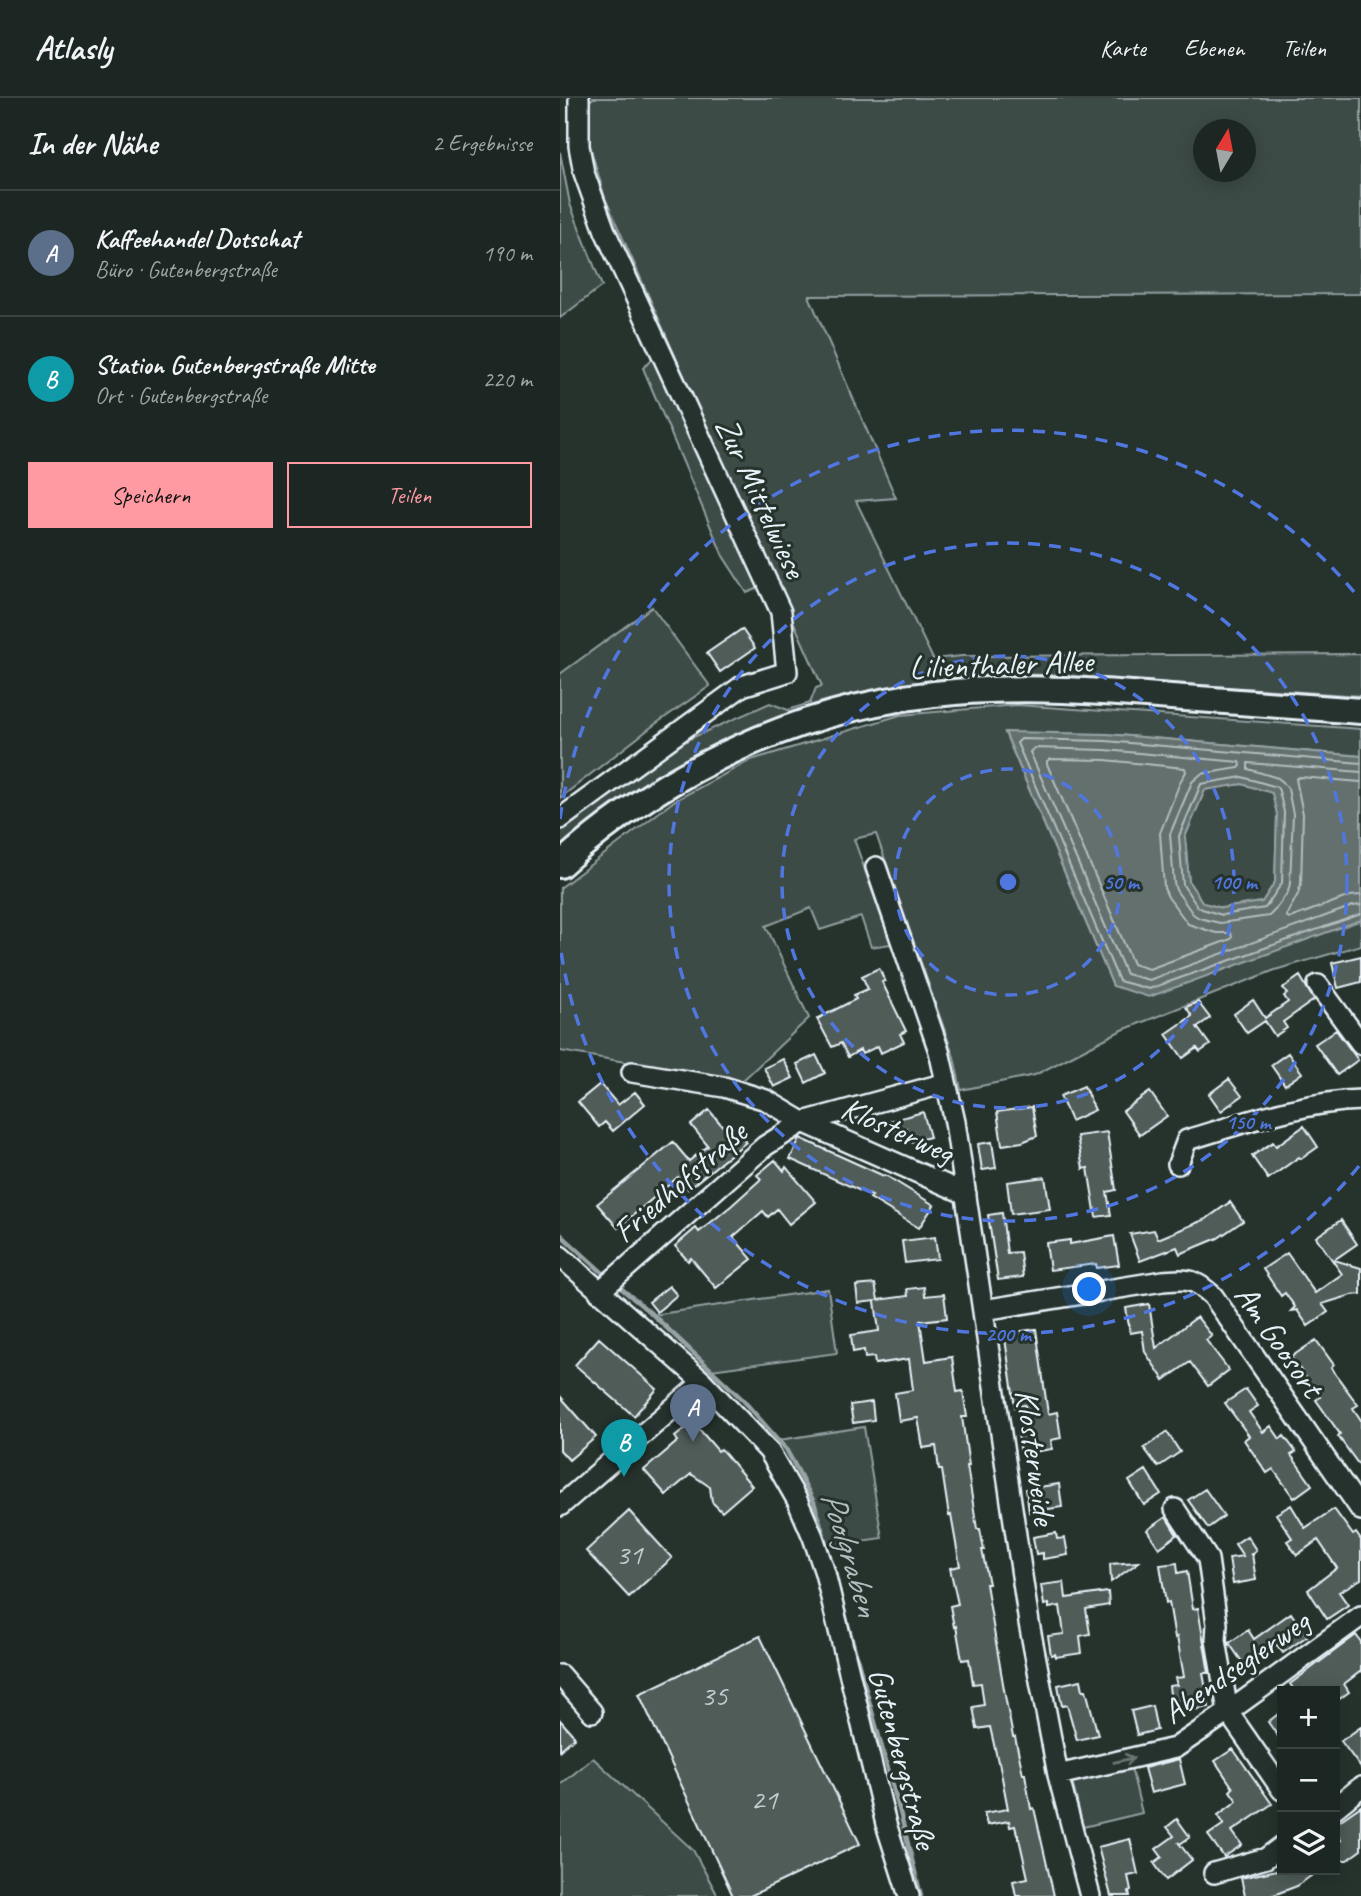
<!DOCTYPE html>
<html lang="de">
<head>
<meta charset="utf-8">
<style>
	:root { --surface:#1c2622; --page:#252e2a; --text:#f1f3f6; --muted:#a0a5a5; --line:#3a4340; --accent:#ff9aa2 }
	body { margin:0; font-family:Caveat,sans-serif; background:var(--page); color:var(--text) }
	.controls { position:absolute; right:21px; bottom:21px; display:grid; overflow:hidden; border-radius:0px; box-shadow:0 4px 18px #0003 }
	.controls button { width:63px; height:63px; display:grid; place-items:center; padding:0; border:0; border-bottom:2px solid var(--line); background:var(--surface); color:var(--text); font:35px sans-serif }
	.compass { position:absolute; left:633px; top:21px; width:63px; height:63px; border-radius:50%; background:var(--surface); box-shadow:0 4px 18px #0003; rotate:10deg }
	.you { position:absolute; left:530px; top:1192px; width:24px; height:24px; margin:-18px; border:5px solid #fff; border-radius:50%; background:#1a73e8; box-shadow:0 0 0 10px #1a73e833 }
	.badge { display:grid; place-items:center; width:46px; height:46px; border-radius:50%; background:var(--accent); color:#fff; font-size:23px; font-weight:700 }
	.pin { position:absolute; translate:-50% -58px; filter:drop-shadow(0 2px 4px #0008) }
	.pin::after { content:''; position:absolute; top:37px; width:24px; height:21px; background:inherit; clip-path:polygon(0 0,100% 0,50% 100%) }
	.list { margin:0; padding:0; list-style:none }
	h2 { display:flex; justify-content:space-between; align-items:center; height:91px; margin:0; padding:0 28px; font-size:30px }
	h2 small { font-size:23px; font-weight:400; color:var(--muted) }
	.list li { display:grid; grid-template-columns:46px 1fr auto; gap:21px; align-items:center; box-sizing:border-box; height:126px; padding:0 28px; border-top:2px solid var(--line) }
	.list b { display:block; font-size:26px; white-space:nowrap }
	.list p { margin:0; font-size:23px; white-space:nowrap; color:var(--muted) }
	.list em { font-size:23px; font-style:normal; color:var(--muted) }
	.actions { display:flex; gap:14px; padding:21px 28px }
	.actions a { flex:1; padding:16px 0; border:2px solid var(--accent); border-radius:0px; text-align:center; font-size:24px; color:var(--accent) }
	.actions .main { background:var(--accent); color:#111 }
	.icon { flex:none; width:38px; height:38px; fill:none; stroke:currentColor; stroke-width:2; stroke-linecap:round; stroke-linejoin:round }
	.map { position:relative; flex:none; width:801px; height:1798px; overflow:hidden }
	header { display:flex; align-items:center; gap:42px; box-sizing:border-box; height:98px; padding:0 35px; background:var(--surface); border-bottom:2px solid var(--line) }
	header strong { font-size:33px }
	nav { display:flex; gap:38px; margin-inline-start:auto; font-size:24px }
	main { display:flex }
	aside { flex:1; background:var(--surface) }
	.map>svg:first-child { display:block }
	.green { fill:#3e4b47; stroke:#939ea0; stroke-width:2; fill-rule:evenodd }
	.water { fill:#636f6d; stroke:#98a3a5; stroke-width:2; fill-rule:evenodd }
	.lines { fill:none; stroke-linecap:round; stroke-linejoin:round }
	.shore { stroke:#b3bdc0; stroke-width:2 }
	.stream { stroke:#98a3a5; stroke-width:4.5 }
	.building { fill:#505c59; stroke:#e8f1f8; stroke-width:2 }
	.minor-casing { stroke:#e8f1f8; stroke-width:24 }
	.major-casing { stroke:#e8f1f8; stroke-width:30 }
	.minor { stroke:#26332d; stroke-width:19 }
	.major { stroke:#26332d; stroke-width:24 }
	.oneway { stroke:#6a7674 }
	.ring { fill:none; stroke:#5077e0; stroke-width:3.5; stroke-dasharray:12 9 }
	.labels { text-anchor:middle; stroke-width:6; stroke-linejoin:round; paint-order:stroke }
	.number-label { font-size:30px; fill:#c2ccd0 }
	.street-label { font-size:33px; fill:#e8f1f8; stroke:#26332d }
	.water-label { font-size:35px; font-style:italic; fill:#b3bdc0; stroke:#26332d }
	.centre { fill:#5077e0; stroke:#26332d; stroke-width:3.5 }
	.ring-label { font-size:21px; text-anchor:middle; font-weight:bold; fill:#5077e0; stroke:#26332d; stroke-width:6; stroke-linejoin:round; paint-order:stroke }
</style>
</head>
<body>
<header>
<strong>Atlasly</strong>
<nav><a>Karte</a><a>Ebenen</a><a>Teilen</a></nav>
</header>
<main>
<aside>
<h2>In der Nähe<small>2 Ergebnisse</small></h2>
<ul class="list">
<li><span class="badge" style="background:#5c6f8a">A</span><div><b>Kaffeehandel Dotschat</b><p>Büro · Gutenbergstraße</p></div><em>190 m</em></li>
<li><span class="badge" style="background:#0f9aa8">B</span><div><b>Station Gutenbergstraße Mitte</b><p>Ort · Gutenbergstraße</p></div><em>220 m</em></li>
</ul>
<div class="actions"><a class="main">Speichern</a><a>Teilen</a></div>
</aside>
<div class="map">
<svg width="801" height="1798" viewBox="0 0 801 1798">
	<rect width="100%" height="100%" fill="#26332d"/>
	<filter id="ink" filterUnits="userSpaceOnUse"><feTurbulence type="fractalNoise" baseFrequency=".0143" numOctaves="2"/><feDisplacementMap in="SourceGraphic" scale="14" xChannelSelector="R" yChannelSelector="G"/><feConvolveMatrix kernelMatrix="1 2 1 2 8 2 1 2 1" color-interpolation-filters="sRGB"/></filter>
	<g filter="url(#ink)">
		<path class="green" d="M33,0h768v196l-552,2 87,202 -40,3 77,158 29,-3 399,-2v42l-309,-21 -65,-1 -58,7 -64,13 -58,16 -67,23 -61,30 -66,42 -53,42v-17l129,-91 81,-36 18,7 22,-7 6,-15 6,-2 -217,-488 -18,-62 3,-35zM643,32h42v42h-42z
			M0,54l10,52 32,82 -42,32z
			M93,260l106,230 -12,5 -24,-37 -80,-188z
			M92,509l58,79 -56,39 -94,73v-124z
			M457,607l344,24v27l-255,-22 -101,-1 108,253 232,-60 16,-6v25l-86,25 -155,61 -85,44 -74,15 -7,-33 -78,-223 -22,5 37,105 -20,3 -10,-30 -41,13 -9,-22 -45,18 43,92 -69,65 -44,-9 -136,-23v-163l114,-87 77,-41 149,-45z
			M682,686l30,8 5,22 -2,68 -13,20 -40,6 -19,-5 -14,-21 -4,-45 20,-48z
			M268,1191l9,64 -126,17 -58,-55z
			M304,1329l18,111 -55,8c-11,-36 -23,-77 -48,-106z
			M33,1660l100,92 25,46h-158v-111z
			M570,1665l12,50 -59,14 -12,-50z"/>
		<path class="water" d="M445,634l101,2 255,22v164l-212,77 -36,-11zM682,686l30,9 5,21 -2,68 -13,20 -40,6 -19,-5 -14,-21 -4,-45 20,-47z"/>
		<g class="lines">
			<path class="shore" d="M490,661l55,1 80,8 1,4 -5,8 -21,53 4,55 4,9 20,27 28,9h14l2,3 -1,3 -82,30 -16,-5 -86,-200v-3z
				M801,665l-255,-22 -85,-2 -4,4 102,238 30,8 212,-75
				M801,674l-113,-9v6l30,9 5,4 5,7 5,25 -3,69 -2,9 -13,18 -6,6 -49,7 -21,-5 -6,-4 -17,-24 -2,-7 -4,-49 22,-52 9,-8 38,-6 2,-2 -1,-4 -135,-12 -71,-2 -4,4 96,222 23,6 204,-74 8,-1
				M682,679l35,10 2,4 5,21 -2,71 -17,25 -43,7 -20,-6 -5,-3 -14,-21 -4,-49 22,-52z
				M801,684l-61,-5 -4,2 7,35 -2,70 -3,10 -12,22 4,2 60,-22 11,-1"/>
			<path class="stream" d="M0,1136l44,40
				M62,1191l31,26 90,85 43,49 28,53 16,55
				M280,1498l61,220 20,80"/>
		</g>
		<path class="building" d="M182,531l13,19 -35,24 -13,-19z
			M801,858v26l-23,6 -6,-25z
			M319,870l6,13 -3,1 24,49 -6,3 4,8 -23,11 -3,-7 -16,8 -2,-4 -12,7 -7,-14 -9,4 -15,-28 39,-20 -2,-4 14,-6 -6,-13z
			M740,878l14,24 -31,22 4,6 -12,8 -10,-15 -18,12 -13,-19 19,-14 12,18 23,-16 -4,-6 3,-2 -4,-6z
			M638,904l12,16 -13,9 13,18 -10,7 -3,-4 -14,10 -17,-24 26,-18 -6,-9z
			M776,932l22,30 -21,15 -22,-31z
			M728,955l14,20 -17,12 -14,-20z
			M256,957l9,18 -19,10 -9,-19z
			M223,961l10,19 -19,9 -10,-19z
			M669,981l13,17 -21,15 -12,-17z
			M40,986l18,21 17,-13 10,12 -32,27 -8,-9 -6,5 -21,-25z
			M524,988l11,24 -24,11 -11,-25z
			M590,994l17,24 -27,19 -17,-24z
			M472,1009l5,29 -15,6 -20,3 -5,-33z
			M149,1012l16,19 6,-5 15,18 -58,47 -10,-12 -60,51 -21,-24 76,-62 16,19 19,-15 -17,-21z
			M363,1014l7,25 -20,5 -4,-14 -13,4 -3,-11z
			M744,1028l14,21 -17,12 -2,-2 -31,22 -16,-23 21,-14 3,4z
			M547,1034l9,58 -9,2 4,23 -15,2 -8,-49 -5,1 -6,-33z
			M240,1040l84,38 1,-1 49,30 -15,23 -49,-30 2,-2 -82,-37z
			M432,1044l4,26 -14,2 -4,-26z
			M215,1062l9,11 2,-4 30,35 -27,22 -12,-15 -9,8 -5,-6 -30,26 19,22 -36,29 -25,-30 -3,3 -13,-15 21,-18 3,4 32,-26 30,-27 -4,-4z
			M485,1079l5,32 -39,5 -4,-32z
			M670,1104l13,19 -25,17 -38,16 -3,-7 -37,14 -10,-27 24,-4 4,9 48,-20z
			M442,1115l5,40 13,-1 3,25 -25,3 -10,-65z
			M781,1122l16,24 -23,16 27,8v26l-9,1 -30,9 6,8 -20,14 -11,-16 -6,1 4,-4 -10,-14 -4,3 -18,-27 24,-16 28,40 27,-19 -26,-37z
			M554,1138l5,29 -22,3 -1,-4 -46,6 -4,-27 24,-3v4z
			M375,1139l3,22 -33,4 -3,-22z
			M315,1186l3,16 30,-4 -1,-7 17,-2 1,9 19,-2 3,24 -27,3 6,40 26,-4 5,35 6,-1 4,26h-5l7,49h-2l10,63h3l4,21h-2l7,34h-3l20,117 7,36h2l8,37h2l6,35 3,-1 20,88h-38l-3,-15 15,-3 -10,-44h-1l-2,-8 -5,1 -1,-6 -22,4 -3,-12 24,-4 -9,-47h-1l-8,-35 -13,2 -4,-22 11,-2 -3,-22 -8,1 -4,-25 -7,1 -6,-34 -2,1 -4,-21 8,-2 -8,-36 10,-2 -9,-51 -2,1 -7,-46h-3l-3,-24 -13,2 -5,-30 -19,3 -4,-28 18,-3 -4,-31 -34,5 -1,-7 -9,1 -1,-8 -11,2 -2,-17 28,-4 -4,-30 -17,2 -2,-17z
			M109,1188l8,9 -20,17 -8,-10z
			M589,1206l7,44 41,-31 15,19 -6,4 23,30 -21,16 -18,-24 -26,18 -19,-28 -3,-21 -12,2 -4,-25z
			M476,1231l12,85 9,-2 4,26 -10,2 1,9 -31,5 -3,-21 11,-1 -4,-27 -10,2 -10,-68 11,-2 -1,-5z
			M39,1240l58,51 -23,27 -59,-51z
			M756,1242l18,25 -3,3 27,37 -5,3 8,12v48l-23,-32 2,-2 -24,-34 4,-3 -29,-40z
			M686,1291l12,17 -9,6 14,20 8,-6 9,13 4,-3 12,16 -5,3 21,30 -18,13 -21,-29 -6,4 -23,-33 5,-4 -24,-33z
			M0,1298l36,41 -27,23 -9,-10z
			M312,1304l2,18 -21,3 -3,-18z
			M133,1324l25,29 3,-2 31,37 -30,26 -10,-10 -2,-15 -19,-13 -25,21 -22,-25 34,-29 -3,-4z
			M607,1334l13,20 -22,15 -14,-19z
			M586,1372l15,24 -17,11 -15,-24z
			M499,1386l3,23 -33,5 -3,-23z
			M645,1391l19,27 -16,12 -20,-28z
			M731,1407l14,23 29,-19 19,26 3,-2 5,7v39l-22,13 9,13 -21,14 -19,-29 29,-22 -19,-28 -21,15 -10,-14 5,-3 -16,-24z
			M69,1413l43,47 -43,39 -43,-46z
			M606,1419l11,18 -18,13 -12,-18z
			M496,1435l1,6 8,-1 3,17 -25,4v-6l-7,1 -3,-17z
			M687,1438l9,14 -6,5 2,-1 4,26 -23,4 -4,-26 14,-2 -8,-12z
			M579,1464l-28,20 -1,-18z
			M617,1465l1,10 9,-2 6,38 5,-1 11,65h-6l6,34 -26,5 -2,-13 -10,3 -2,-16 8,-1 -2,-7 9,-1 -7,-40 -2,1 -6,-36 -3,1 -6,-38z
			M504,1484l2,16 42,-6 1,13 -23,4 4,25 -10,2 2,17 -26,4 -1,-3 -4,1 -3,-19 16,-2 -4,-28 -11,2v-4l-5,1 -3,-20z
			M731,1515l16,23 -24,17 -7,-9 -31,22 -16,-23 19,-13 6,9z
			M796,1537l5,7v29l-17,13 5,8 -11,8 -3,-5v-4h-40l-5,-7z
			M200,1538l100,208 -110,52h-17l-94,-202z
			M521,1582l2,10h3l12,45 -21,5 -10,-35 -5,1 -4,-21z
			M592,1608l5,24 -20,5 -6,-24z
			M722,1613v31l-14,-20z
			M0,1622l15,17 -15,13z
			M801,1629v41l-20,-27z
			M673,1651l39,55 -40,27 10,14 -18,12 -16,-22 16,-11 -6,-9 19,-14 -7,-10 3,-3 -18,-27z
			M619,1661l6,25 -34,9 -7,-25z
			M801,1708v44l-14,10h-5l-7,-10v-5l6,-5 -6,-9v-7z
			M617,1721l13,18 -10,7 -2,-2 14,18 -26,20 -12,-17 8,-6 -6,-8 18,-13 -7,-9z
			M570,1741l8,35 -10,2 3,14 -2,1 1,5h-19l-13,-49z
			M717,1772h42l-22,16 -26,10h-26l-4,-18z"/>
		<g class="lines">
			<g class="minor-casing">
				<path id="minor" d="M0,721l182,-133 45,-14 -6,-60 -176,-381 -21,-58 -5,-27v-48
					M316,769l63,184 16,71 74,501 29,152 32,121
					M758,887l43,59
					M72,974l92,15 42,13 37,22 163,72
					M618,1066l9,-24c57,-17 114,-38 174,-40
					M0,1158l143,126 66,69 28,49 16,37 12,36 61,251 23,72
					M39,1194l166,-146 38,-24 143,-39
					M423,1212l180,-29c26,-2 30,-3 50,15l148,214
					M0,1408l143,-124
					M615,1411l33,50 9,65 -1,16 12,72 54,78
					M0,1577l32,37
					M498,1677l117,-27 53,-36 133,-96
					M775,1710l26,-21
					M654,1775l52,-15 16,-12"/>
			</g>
			<g class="major-casing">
				<path id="major" d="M0,767c108,-98 249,-162 395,-173 72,-6 144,-1 216,5 63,5 127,9 190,14"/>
			</g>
			<use href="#minor" class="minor"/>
			<use href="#major" class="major"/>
		</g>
		<defs><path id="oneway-shaft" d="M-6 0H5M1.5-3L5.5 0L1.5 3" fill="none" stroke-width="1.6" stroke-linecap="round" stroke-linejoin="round" transform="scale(1.75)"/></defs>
		<use class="oneway" href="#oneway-shaft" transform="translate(564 1662) rotate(-13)"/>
	</g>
	<g class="ring">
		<circle cx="448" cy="784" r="113"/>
		<circle cx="448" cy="784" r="226"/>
		<circle cx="448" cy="784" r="339"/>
		<path d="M799 1068A452 452 0 0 1 0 847M0 721A452 452 0 0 1 799 500"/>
	</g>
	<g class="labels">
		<g class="number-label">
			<text x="69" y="1466">31</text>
			<text x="154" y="1607">35</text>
			<text x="204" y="1711">21</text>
		</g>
		<g class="street-label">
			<text transform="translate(202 399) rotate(65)" y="12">Zur Mittelwiese</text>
			<text transform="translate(441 565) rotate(-2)" y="12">Lilienthaler Allee</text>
			<text transform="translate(338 1031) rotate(24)" y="12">Klosterweg</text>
			<text transform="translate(119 1083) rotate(-41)" y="12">Friedhofstraße</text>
			<text transform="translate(720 1242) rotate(55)" y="12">Am Goosort</text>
			<text transform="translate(477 1359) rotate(82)" y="12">Klosterweide</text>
			<text transform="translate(675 1568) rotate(-35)" y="12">Abendseglerweg</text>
			<text transform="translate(344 1660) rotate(75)" y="12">Gutenbergstraße</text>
		</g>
		<g class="water-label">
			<text transform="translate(291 1455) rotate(73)" y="12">Poolgraben</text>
		</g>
	</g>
	<circle cx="448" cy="784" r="10" class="centre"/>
	<g class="ring-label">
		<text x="561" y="791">50 m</text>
		<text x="674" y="791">100 m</text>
		<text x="688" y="1031">150 m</text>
		<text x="448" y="1243">200 m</text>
	</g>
</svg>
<div class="controls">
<button>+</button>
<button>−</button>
<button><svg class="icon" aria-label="layers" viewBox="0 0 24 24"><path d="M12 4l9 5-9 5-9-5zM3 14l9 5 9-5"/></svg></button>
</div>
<svg class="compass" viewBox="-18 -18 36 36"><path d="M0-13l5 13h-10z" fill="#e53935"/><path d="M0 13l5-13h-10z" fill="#a0a5a5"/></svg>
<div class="you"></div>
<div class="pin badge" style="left:133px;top:1344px;background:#5c6f8a">A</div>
<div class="pin badge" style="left:64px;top:1379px;background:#0f9aa8">B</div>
</div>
</main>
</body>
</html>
